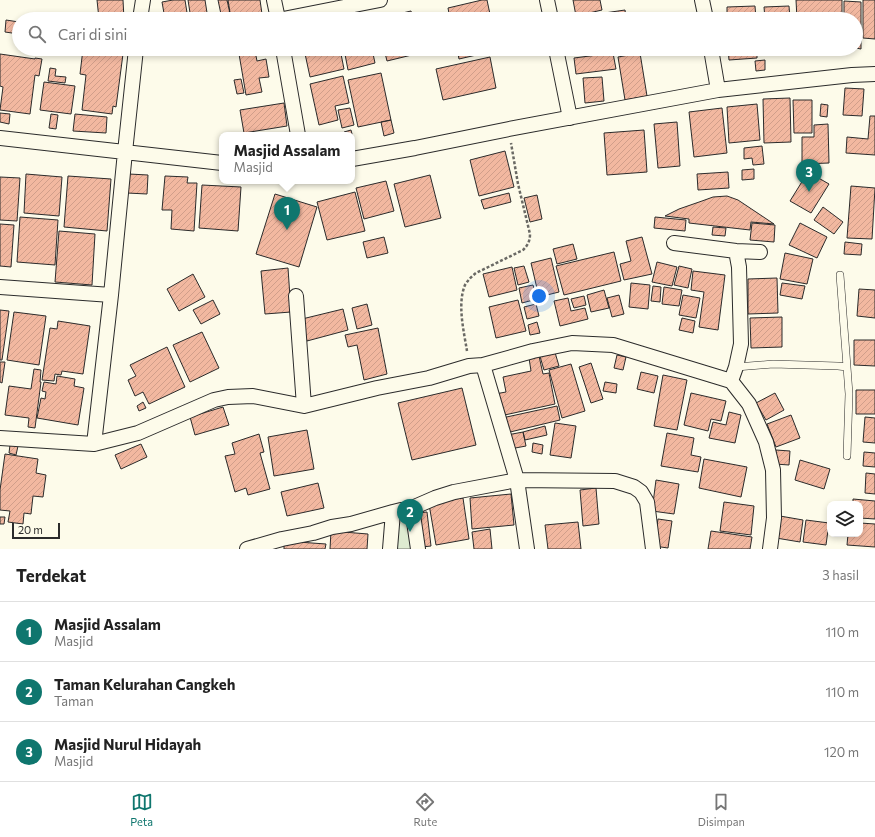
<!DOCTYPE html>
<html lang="id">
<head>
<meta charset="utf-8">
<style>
	:root { --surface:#fff; --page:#f2f2f2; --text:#222; --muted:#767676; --line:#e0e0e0; --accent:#0f766e }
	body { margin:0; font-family:Commissioner,sans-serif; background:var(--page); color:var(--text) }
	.controls { position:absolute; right:12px; bottom:12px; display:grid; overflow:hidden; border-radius:8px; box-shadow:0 2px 6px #0003 }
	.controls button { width:36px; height:36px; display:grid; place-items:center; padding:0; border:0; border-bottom:1px solid var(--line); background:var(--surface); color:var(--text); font:20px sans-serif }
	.scale { position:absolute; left:12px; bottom:10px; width:48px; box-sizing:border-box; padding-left:4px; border:2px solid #2b2b2b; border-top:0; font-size:11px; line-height:14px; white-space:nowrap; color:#2b2b2b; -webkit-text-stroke:3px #fdfbea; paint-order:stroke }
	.you { position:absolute; left:539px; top:296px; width:14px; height:14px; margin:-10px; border:3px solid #fff; border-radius:50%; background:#1a73e8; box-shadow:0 0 0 6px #1a73e833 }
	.badge { display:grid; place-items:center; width:26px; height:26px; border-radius:50%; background:var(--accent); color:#fff; font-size:13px; font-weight:700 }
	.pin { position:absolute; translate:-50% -33px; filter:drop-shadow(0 1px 2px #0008) }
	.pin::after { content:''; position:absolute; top:21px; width:14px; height:12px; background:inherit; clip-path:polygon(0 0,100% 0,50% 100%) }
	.popup { position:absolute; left:219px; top:132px; width:136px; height:52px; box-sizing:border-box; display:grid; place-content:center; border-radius:8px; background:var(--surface); filter:drop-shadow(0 1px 3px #0005); font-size:13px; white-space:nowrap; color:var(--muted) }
	.popup b { font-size:15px; color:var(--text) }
	.popup::after { content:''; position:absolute; left:50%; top:100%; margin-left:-8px; border:8px solid transparent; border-top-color:var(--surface) }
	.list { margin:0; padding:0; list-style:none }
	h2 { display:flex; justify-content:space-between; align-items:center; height:52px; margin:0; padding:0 16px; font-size:17px }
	h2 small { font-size:13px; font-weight:400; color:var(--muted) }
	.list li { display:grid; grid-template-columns:26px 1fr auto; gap:12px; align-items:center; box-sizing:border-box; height:60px; padding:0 16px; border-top:1px solid var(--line) }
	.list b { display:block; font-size:15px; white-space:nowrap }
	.list p { margin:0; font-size:13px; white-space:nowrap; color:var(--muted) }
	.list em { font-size:13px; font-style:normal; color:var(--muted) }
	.icon { flex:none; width:22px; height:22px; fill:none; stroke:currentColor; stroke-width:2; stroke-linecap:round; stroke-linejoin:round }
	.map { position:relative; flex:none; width:875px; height:549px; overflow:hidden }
	.search { position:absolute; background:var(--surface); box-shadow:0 2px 6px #0003; left:12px; right:12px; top:12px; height:44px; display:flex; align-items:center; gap:10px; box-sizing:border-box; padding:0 14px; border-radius:22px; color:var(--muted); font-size:15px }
	.sheet { height:232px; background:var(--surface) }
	nav { display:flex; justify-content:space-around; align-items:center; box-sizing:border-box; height:56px; border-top:1px solid var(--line); background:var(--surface); font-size:11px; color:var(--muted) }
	nav a { display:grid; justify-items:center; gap:2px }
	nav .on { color:var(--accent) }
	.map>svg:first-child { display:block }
	.park { fill:#deebd1; stroke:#74746e }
	.building { fill:url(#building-hatch); stroke:#2b2b2b }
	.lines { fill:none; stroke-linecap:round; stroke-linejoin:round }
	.lane-casing { stroke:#2b2b2b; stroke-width:8 }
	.street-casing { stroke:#2b2b2b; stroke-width:16 }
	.path { stroke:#6a6964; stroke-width:2.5; stroke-dasharray:3 2; stroke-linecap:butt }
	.lane { stroke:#fdfbea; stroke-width:7 }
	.street { stroke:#fdfbea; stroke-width:14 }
</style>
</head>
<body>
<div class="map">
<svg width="875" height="549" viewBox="0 0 875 549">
	<defs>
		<pattern id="building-hatch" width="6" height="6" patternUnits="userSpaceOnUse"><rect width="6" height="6" fill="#f2b8a0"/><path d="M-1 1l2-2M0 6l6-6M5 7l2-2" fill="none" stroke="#d09e8a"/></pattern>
	</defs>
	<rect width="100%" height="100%" fill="#fdfbea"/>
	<path class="park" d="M423,505l2,44h-31l3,-33z"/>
	<path class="building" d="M97,0h26l1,19h-25z
		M173,0h12l3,19h-23l-3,-17z
		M188,0h17l3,19h-17z
		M218,0h9l4,18 -9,1z
		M228,0h32l2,14 -31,5z
		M482,0h5l4,19h-41l-2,-11z
		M573,0h27l2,10 -26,6z
		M796,0h46v19h-45z
		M863,0h12v39l-12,-1z
		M844,1l17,1v47l-5,-1v-29h-12z
		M755,6l1,13h-29v-12z
		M789,6l1,13h-25l-1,-12z
		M625,10l1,7 -9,2h-40v-2z
		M411,11l2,8h-36z
		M6,20l13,2v12l-14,-2z
		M83,49l40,5 -7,53 -3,-1 -1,8 -30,-4 4,-35 -6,-1z
		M228,49h32l-31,6z
		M304,49h36l4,20 -34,8z
		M344,49h28l3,14 -27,7z
		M384,49h35l1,4 -33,8z
		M457,49h40l1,1 -39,9z
		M582,49h28l-27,5z
		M728,49h29v9l-28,2z
		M766,49h25v1l-25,1z
		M255,51l2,10 9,-2 3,18 -10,1 3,14 -16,3 -7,-41z
		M613,53l3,16 -40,5 -2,-16z
		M640,53l7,43 -22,4 -7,-43z
		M0,54l35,5v-1l7,1 -3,17 -4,-1 -5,39 -30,-4 3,-23 -3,-1z
		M490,57l6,31 -53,12 -7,-31z
		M765,60v10l-9,1 -1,-10z
		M50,68l6,1 -1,7 11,1 -1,6 -17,-2z
		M381,73l10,47 -33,7 -10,-47z
		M343,76l6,27 -14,3 3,14 -19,5 -9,-41z
		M602,77l2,24 -19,2 -2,-25z
		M241,79l3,14 -7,1 -3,-14z
		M44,82l31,4 -4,28 -31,-4z
		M845,88l19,1 -2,27 -19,-1z
		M790,98l1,44 -27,1 -1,-44z
		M793,100h19v33h-18z
		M284,103l3,23 -43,7 -4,-23z
		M757,104l3,36 -31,3 -2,-36z
		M821,104l7,1 -1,12 -7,-1z
		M350,108l4,17 -12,3 -4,-18z
		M722,108l5,45 -33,4 -5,-45z
		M0,113l10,1 -1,10 -9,-2z
		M51,114l7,1 -2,14 -7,-1z
		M75,114l32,3 -1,16 -33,-2z
		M870,116h5v39l-29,-2 1,-16 21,2z
		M391,120l3,13 -10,3 -3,-14z
		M677,122l3,44 -22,2 -4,-44z
		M828,124l1,39 -27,1v-27h12v-12z
		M351,130l3,12h-2v-7h-8v-3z
		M644,130l3,42 -40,3 -3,-42z
		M762,146l2,18 -11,1 -1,-7 -8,1v-11z
		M505,151l9,36 -35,9 -9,-36z
		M754,169v10l-12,1v-10z
		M728,172l1,16 -31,2 -1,-16z
		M808,172l21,12 -18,29 -21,-12z
		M26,174l36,3 -3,39 -35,-3z
		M129,174l19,1 -1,19 -20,-1z
		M430,175l11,43 -36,9 -11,-43z
		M68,176l43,3 -4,52 -43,-4z
		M165,176l23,1 -1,6h10l-3,48 -23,-2 1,-19h-10z
		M0,177l20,1 -3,43 -17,-1z
		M386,181l8,30 -30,8 -8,-31z
		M202,185l39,2 -3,44 -39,-3z
		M851,186l24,2 -3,51 -25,-1z
		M355,192l10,39 -38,9 -10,-38z
		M509,193l2,9 -27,7 -3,-9z
		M275,194l42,13 -18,60 -43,-13z
		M537,195l5,24 -12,3 -6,-24z
		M727,196l11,4 36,24 -23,-2 -1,8 -61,-7v-4l-24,-3 14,-7 23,-8 11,-4z
		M823,207l20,15 -9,12 -20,-14z
		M20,217l38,3 -3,45 -38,-3z
		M655,217l31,3 -1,11 -31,-3z
		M752,223l23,2 -1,17 -24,-2z
		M800,223l27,14 -10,21 -28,-13z
		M0,224l14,1 -3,42 -11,-1z
		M713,227l13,1 -1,8 -13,-1z
		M59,231l36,3 -3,51 -37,-3z
		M384,237l4,16 -21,5 -4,-16z
		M642,237l10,37 -28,6 -4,-16 11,-3 -5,-20z
		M845,242l17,2 -1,11 -17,-1z
		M573,244l4,15 -20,5 -4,-15z
		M614,252l7,29 -57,14 -8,-29z
		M785,253l28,6 -6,25 -27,-5z
		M551,258l8,34 -20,5 -8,-34z
		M657,262l20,5 -5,19 -20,-4z
		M524,266l5,16 -11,3 -4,-17z
		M679,266l13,3 -4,19 -14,-3z
		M512,267l5,23 -28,7 -6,-23z
		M288,268l3,44 -26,2 -4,-43z
		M693,271l32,4 -7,55 -19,-3 5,-35 -13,-2z
		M193,274l12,23 -26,14 -12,-22z
		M777,278l1,35 -30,1v-35z
		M631,283l19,2 -2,24 -19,-2z
		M782,283l23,3 -3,13 -22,-4z
		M533,285l4,14 -15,4 -3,-15z
		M653,286l8,1 -1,15 -9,-1z
		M664,287l18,3 -3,16 -17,-2z
		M859,289l16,1v28l-18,-2z
		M604,290l5,18 -18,4 -4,-17z
		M619,295l5,19 -12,3 -5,-19z
		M683,295l17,3 -4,20 -17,-3z
		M584,296l2,9 -12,3 -3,-9z
		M568,298l3,13 14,-3 3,11 -28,7 -6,-25z
		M213,300l7,14 -19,10 -8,-14z
		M518,300l8,31 -30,7 -7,-31z
		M367,304l5,21 -15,4 -5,-21z
		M536,304l3,12 -12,3 -3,-12z
		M343,309l5,21 -41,11 -5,-22z
		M0,310l9,1 -7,49h-2z
		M14,312l32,4 -7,49 -32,-5z
		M782,317v30l-31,1 -1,-30z
		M682,318l13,3 -2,12 -14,-3z
		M58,321l32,5 -7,48 -21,-3 -1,4 -6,-1 -1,7 -12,-1 8,-52 7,1z
		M537,322l3,11 -10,2 -2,-10z
		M378,328l9,46 -23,6 -7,-35 -9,2 -3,-12z
		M202,332l17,36 -29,14 -17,-37z
		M854,340h21v26l-21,-1z
		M167,347l18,40 -36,17 -6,-12 -8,4 -7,-16 8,-4 -6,-11z
		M554,349l5,17 -15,4 -5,-17z
		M617,355l9,2 -3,13 -9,-2z
		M539,356l4,18 6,-1 6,31 -55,12 -5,-22 11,-2 -3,-15 28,-6 -2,-13z
		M0,362h5l-3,21 -2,-1z
		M591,363l12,36 -12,4 -12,-36z
		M571,364l14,47 -23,7 -13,-48z
		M34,369l7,1 -1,12h1l-6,46 -7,-1 1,-9 -24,-3 4,-29 22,3z
		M641,372l17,4 -4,17 -17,-4z
		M663,375l24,5 -10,50 -23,-4z
		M57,376l18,3 -1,7 10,2 -6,37 -41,-7 4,-20 4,1 1,-7 -4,-1 2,-9 12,2z
		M605,382l12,2 -1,9 -13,-2z
		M462,388l14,57 -64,15 -14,-57z
		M856,390h19v24h-19z
		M691,393l35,8 -5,20 -10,-2 -3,12 -24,-6z
		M775,393l9,17 -18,10 -10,-17z
		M143,402l3,6 -7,3 -2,-5z
		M557,406l3,14 -54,13 -4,-15z
		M223,407l6,18 -34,10 -5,-18z
		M729,412l12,3 -6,28 -26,-5 4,-16 13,3z
		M791,415l9,23 -24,9 -9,-23z
		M865,417l10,1v25l-12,-1z
		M555,423l21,3 -5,32 -21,-3z
		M545,426l2,9 -22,5 -2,-8z
		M307,430l7,39 -40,7 -6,-39z
		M523,432l3,14 -16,3 -3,-14z
		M667,433l27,5 -3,17 10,2 -3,15 -37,-6z
		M259,434l5,18 -4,1 10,36 -22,6 -2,-7 -11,4 -10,-36 10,-2 -3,-11z
		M533,443l10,2 -1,9 -10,-2z
		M141,444l6,13 -26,12 -6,-14z
		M10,445l8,1 -2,9 -7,-2z
		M776,450l14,1 -1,14 -14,-1z
		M864,452l11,1v14l-12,-1z
		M5,454l33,5 -2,14 10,2 -3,22 -10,-1 -2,18 -7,-1 -1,11 -15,-2 2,-11 -10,-1v-20z
		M704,459l43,8 -6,30 -42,-9z
		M800,460l30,9 -6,20 -29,-9z
		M866,473l9,1v20l-10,-1z
		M656,480l23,4 -5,30 -22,-3z
		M318,483l6,25 -37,8 -6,-24z
		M596,488l3,36 -16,2 -3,-36z
		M511,494l3,31 -42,4 -2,-31z
		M463,498l6,41 -33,6 -7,-41z
		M853,499l22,2v18l-15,-1v-14h-7z
		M724,502l30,4 -3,29 -31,-4z
		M427,512l4,34 -9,1 -5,-34z
		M780,516l23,4 -3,22 -24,-4z
		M0,517h5l-1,7h-4z
		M658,519l14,2 -4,27 -14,-2z
		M806,520l23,3 -3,22 -23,-3z
		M578,522l3,27h-33l-3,-24z
		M860,523l15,1v23l-28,-2 1,-11h12z
		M490,529l2,20h-18l-2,-17z
		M331,531l37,3 -1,15h-37z
		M711,531l41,6 -2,12h-42z
		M284,541l42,3 -1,5h-41z"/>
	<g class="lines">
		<g class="lane-casing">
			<path id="lane" d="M840,275l7,92
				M736,367l37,-3 65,2 9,1 2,27 -2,62"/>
		</g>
		<g class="street-casing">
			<path id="street" d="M274,0l4,19
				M547,0l4,19
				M702,0l4,19
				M140,19l3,-19
				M283,19l97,-19
				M283,49l15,86
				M556,49l14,69
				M711,49l7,41
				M0,138l222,25
				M352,159l63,-11 94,-19 209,-39 134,-15 23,-1
				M674,243l62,8 24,1
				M0,287l111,8 -17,149
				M111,295l14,-143 11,-103
				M296,296l8,110
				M483,365l34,115 10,69
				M731,381l5,-14 5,-23 -2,-77 -3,-16
				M0,438l94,6 44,-11 76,-33 14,-3 25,-1 51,10 73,-18 52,-10 40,-12 14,-1 50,-14 39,-8 41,2 118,36 18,23 17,38 7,28 1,48 -4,31
				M247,549l35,-10 31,-6 19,-6 19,-3 42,-12
				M390,549l3,-37 8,-2
				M418,549l-6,-41 23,-10 19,-6 63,-12 98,1 19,6 7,5 6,10 6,47"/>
		</g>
		<path class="path" d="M467,351c-3,-19 -10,-47 -2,-66 3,-5 7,-9 11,-12l47,-23c5,-5 7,-9 7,-16l-12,-50 -7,-41"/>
		<use href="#lane" class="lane"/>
		<use href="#street" class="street"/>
	</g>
</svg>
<div class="controls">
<button><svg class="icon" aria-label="layers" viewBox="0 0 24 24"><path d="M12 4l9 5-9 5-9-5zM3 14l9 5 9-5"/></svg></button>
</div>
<div class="scale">20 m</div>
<div class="you"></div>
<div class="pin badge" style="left:287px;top:230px">1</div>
<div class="popup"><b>Masjid Assalam</b>Masjid</div>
<div class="pin badge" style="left:410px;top:532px">2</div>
<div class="pin badge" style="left:809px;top:192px">3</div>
<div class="search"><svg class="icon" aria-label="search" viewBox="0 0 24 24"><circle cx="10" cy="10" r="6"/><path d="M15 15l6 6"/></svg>Cari di sini</div>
</div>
<section class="sheet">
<h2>Terdekat<small>3 hasil</small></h2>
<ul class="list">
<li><span class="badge">1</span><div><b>Masjid Assalam</b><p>Masjid</p></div><em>110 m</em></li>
<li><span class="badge">2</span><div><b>Taman Kelurahan Cangkeh</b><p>Taman</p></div><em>110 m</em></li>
<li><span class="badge">3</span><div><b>Masjid Nurul Hidayah</b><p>Masjid</p></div><em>120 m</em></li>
</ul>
</section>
<nav>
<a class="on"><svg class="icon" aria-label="map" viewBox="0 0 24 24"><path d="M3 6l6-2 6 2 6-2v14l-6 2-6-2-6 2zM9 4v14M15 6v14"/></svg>Peta</a>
<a><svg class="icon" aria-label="directions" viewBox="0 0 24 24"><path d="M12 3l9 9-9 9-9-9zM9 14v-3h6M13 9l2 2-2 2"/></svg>Rute</a>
<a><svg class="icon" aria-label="saved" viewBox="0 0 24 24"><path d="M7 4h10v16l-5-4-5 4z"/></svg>Disimpan</a>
</nav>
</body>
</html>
